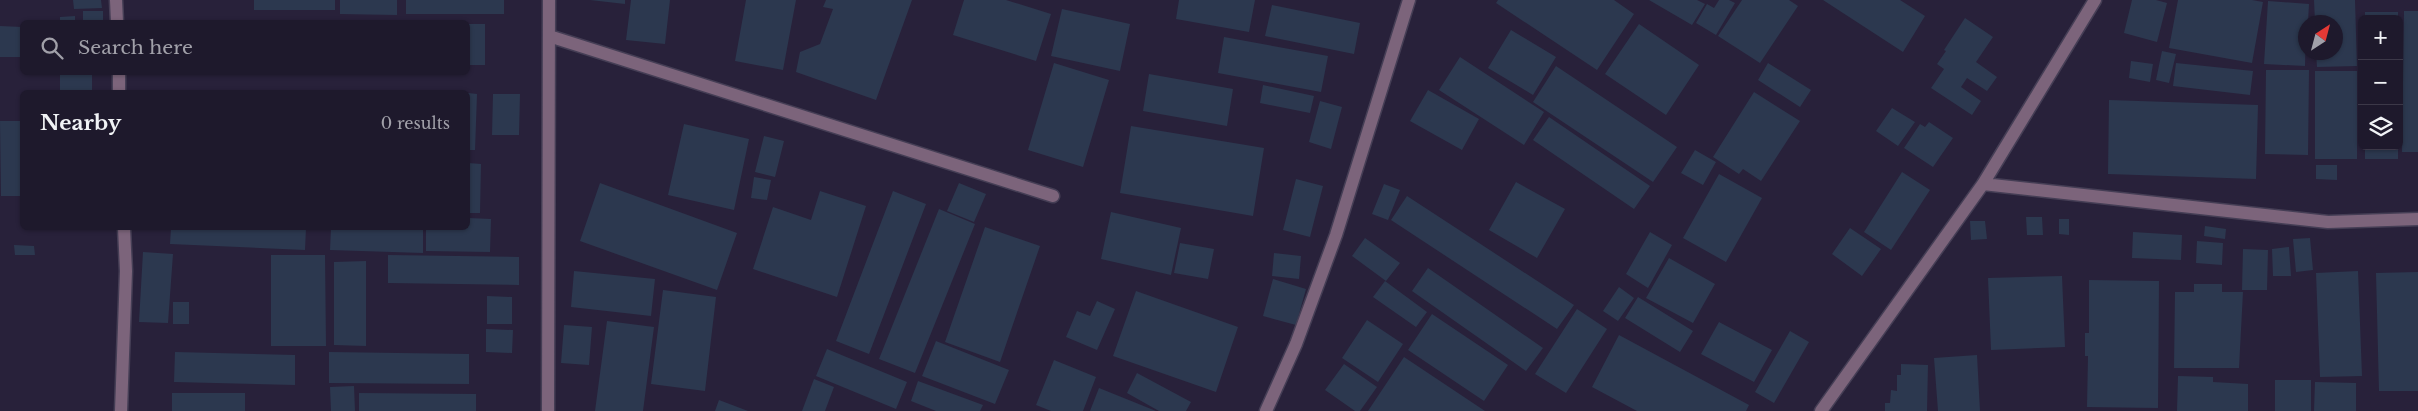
<!DOCTYPE html>
<html lang="en">
<head>
<meta charset="utf-8">
<style>
	:root { --surface:#1e192c; --page:#2b2638; --text:#f1f3f6; --muted:#a1a0a9; --line:#3c3848 }
	body { margin:0; font-family:"Libre Baskerville",serif; background:var(--page); color:var(--text) }
	.controls { position:absolute; right:15px; top:15px; display:grid; overflow:hidden; border-radius:8px; box-shadow:0 1px 4px #0004 }
	.controls button { width:45px; height:45px; display:grid; place-items:center; padding:0; border:0; border-bottom:1px solid var(--line); background:var(--surface); color:var(--text); font:25px sans-serif }
	.compass { position:absolute; left:2298px; top:15px; width:45px; height:45px; border-radius:50%; background:var(--surface); box-shadow:0 1px 4px #0004; rotate:36deg }
	.list { margin:0; padding:0; list-style:none }
	h2 { display:flex; justify-content:space-between; align-items:center; height:65px; margin:0; padding:0 20px; font-size:21px }
	h2 small { font-size:16px; font-weight:400; color:var(--muted) }
	.icon { flex:none; width:28px; height:28px; fill:none; stroke:currentColor; stroke-width:2; stroke-linecap:round; stroke-linejoin:round }
	.map { position:relative; flex:none; width:2418px; height:411px; overflow:hidden }
	.search { position:absolute; background:var(--surface); box-shadow:0 1px 4px #0004; left:20px; top:20px; width:450px; height:55px; display:flex; align-items:center; gap:12px; box-sizing:border-box; padding:0 18px; border-radius:8px; color:var(--muted); font-size:19px }
	.panel { position:absolute; background:var(--surface); box-shadow:0 1px 4px #0004; left:20px; top:90px; width:450px; height:140px; border-radius:8px }
	.map>svg:first-child { display:block }
	.building { fill:#2c384f }
	.lines { fill:none; stroke-linecap:round; stroke-linejoin:round }
	.minor-casing { stroke:#453e55; stroke-width:15 }
	.minor { stroke:#7c647b; stroke-width:12 }
</style>
</head>
<body>
<div class="map">
<svg width="2418" height="411" viewBox="0 0 2418 411">
	<rect width="100%" height="100%" fill="#28213a"/>
	<path class="building" d="M73,0h28l1,8 -28,1z
		M254,0h81v10h-81z
		M340,0h57v15l-57,-1z
		M406,0h98v14h-98z
		M590,0h35v4z
		M631,0h39l-5,44 -39,-4z
		M746,0h50l-13,70 -48,-9z
		M826,0h86l-36,100 -80,-28 4,-20 20,-8 13,-35 -10,-2z
		M964,0h42l45,14 -15,47 -83,-26z
		M1179,0h76l-6,32 -73,-13z
		M1498,0h116l20,14 -37,56 -101,-67z
		M1649,0h48l8,4 -13,21z
		M1719,0h10l6,3 -19,32 -20,-12 11,-19 7,4z
		M1742,0h47l9,6 -38,57 -42,-27z
		M1823,0h77l25,16 -22,36z
		M2132,0h24l11,3 -10,39 -33,-9z
		M2178,0h74l11,2 -11,61 -83,-15z
		M2314,0h41l2,66 -40,1 -1,-15h20v-30h-21z
		M2268,1l41,3 -1,18h-2l-1,44 -41,-2z
		M1272,5l88,18 -6,31 -89,-18z
		M1062,9l68,15 -10,47 -69,-15z
		M83,11h20v11h-20z
		M2404,11h14v141h-16z
		M2365,12h33v7h-33z
		M75,16v6h-15v-5z
		M1965,18l28,19 -17,25 21,15 -10,14 -20,-13 -6,9 20,14 -9,14 -41,-27 13,-19 -7,-5 9,-13 -2,-1z
		M169,20l153,1v1h-154z
		M468,24h17v41h-17z
		M1639,24l60,41 -33,50 -61,-41z
		M0,26l22,1v30h-22z
		M1511,30l45,27 -23,38 -45,-27z
		M1224,37l104,19 -7,36 -103,-19z
		M2162,51l14,3 -7,29 -13,-3z
		M1460,57l84,55 -20,33 -85,-55z
		M2131,61l22,3 -3,18 -21,-4z
		M1054,63l55,17 -26,87 -55,-17z
		M1768,63l43,27 -11,17 -42,-27z
		M2176,63l77,8 -3,24 -77,-9z
		M1556,66l121,81 -24,35 -120,-80z
		M2266,70h43l-1,85 -43,-1z
		M2315,71h42v88h-42z
		M60,72h32v20h-32z
		M1149,74l84,15 -6,37 -84,-15z
		M1263,85l51,11 -4,17 -50,-10z
		M1428,90l51,29 -17,31 -52,-29z
		M1754,92l46,29 -39,60 -18,-12 -4,5 -26,-17z
		M468,93l9,1 -2,56h-7z
		M493,94h27l-1,41h-27z
		M2109,100l149,5 -2,74 -148,-5z
		M1320,101l22,6 -11,42 -22,-7z
		M1892,108l23,14 -17,24 -22,-15z
		M1549,117l101,69 -16,23 -101,-69z
		M0,121h22v75h-21z
		M1929,122l24,16 -20,29 -29,-19 16,-24 5,3z
		M684,124l65,15 -15,71 -66,-15z
		M1131,126l133,22 -11,68 -133,-23z
		M764,136l20,5 -9,36 -20,-5z
		M2365,146h33v13h-33z
		M1695,150l21,12 -13,23 -22,-12z
		M468,163l13,1 -1,49h-12z
		M2316,165h21v15l-21,-1z
		M1902,172l28,18 -39,60 -27,-18z
		M1719,174l43,24 -36,64 -43,-24z
		M754,177l17,3 -4,20 -16,-2z
		M1296,179l27,7 -13,51 -27,-7z
		M1516,182l49,27 -28,49 -48,-28z
		M600,183l137,50 -20,57 -137,-49z
		M959,183l27,11 -12,28 -27,-11z
		M1384,184l16,6 -12,30 -16,-6z
		M820,191l46,15 -29,91 -84,-28 20,-62 38,13z
		M893,191l33,13 -57,150 -33,-13z
		M1407,196l167,109 -17,24 -166,-109z
		M939,209l36,15 -60,149 -36,-14z
		M1111,212l70,16 -10,47 -70,-16z
		M2026,217h16l1,18h-16z
		M468,218l23,1 -1,33 -64,-1v-23h42z
		M2059,219h10v16l-10,-1z
		M1970,221h15l2,18 -16,1z
		M2205,226l21,3 -1,10 -21,-3z
		M985,227l55,19 -40,116 -55,-20z
		M171,228h135l-1,22 -135,-6z
		M331,228h92v25l-93,-3z
		M1850,228l31,21 -19,27 -30,-22z
		M1650,232l22,13 -24,43 -22,-14z
		M2133,232l49,3 -1,25 -49,-2z
		M1365,238l35,25 -14,18 -34,-25z
		M2310,238l3,32 -17,2 -3,-33z
		M2197,241l26,2 -1,22 -26,-2z
		M1180,243l34,6 -6,30 -34,-6z
		M14,245l20,1 1,9h-20z
		M2289,247l2,29h-18l-1,-27z
		M2243,249l25,1 -1,40h-25z
		M143,252l30,2 -5,69 -29,-1z
		M1274,253l27,3 -2,23 -27,-3z
		M271,255h54l1,91h-55z
		M388,255l131,2v28l-131,-2z
		M1669,258l46,26 -22,39 -47,-25z
		M366,261v85l-32,-1v-83z
		M1428,268l115,80 -17,23 -114,-80z
		M574,271l81,8 -4,37 -80,-9z
		M2358,271l4,105 -42,1 -4,-104z
		M2418,272v119h-39l-3,-118z
		M2062,276l3,71 -74,3 -3,-72z
		M1273,279l33,10 -10,36 -33,-9z
		M2089,280l70,1 -1,127 -71,-1 1,-51h-3v-23h4z
		M1385,281l42,31 -11,15 -43,-30z
		M2194,284h28v8h21l-4,76h-65l1,-76h19z
		M1619,287l15,11 -16,23 -15,-10z
		M663,290l53,7 -11,94 -54,-7z
		M1136,291l102,36 -22,65 -103,-36z
		M487,296l25,1v27h-25z
		M1638,297l55,34 -13,21 -55,-34z
		M1097,301l18,8 -18,41 -31,-13 11,-26 13,5z
		M173,302h16v22h-16z
		M1577,309l30,20 -41,64 -31,-19z
		M1432,314l76,51 -24,36 -76,-51z
		M1367,320l36,24 -25,38 -36,-24z
		M607,321l47,6 -11,84h-48z
		M1719,322l53,28 -18,32 -53,-28z
		M564,325l28,2 -3,38 -28,-2z
		M486,329l27,1 -1,23 -26,-1z
		M1790,331l19,11 -35,61 -19,-11z
		M1619,335l130,70 -3,6h-109l-45,-24z
		M936,341l73,29 -14,34 -73,-28z
		M827,349l80,33 -11,27 -80,-33z
		M175,352l120,3v30l-121,-3z
		M329,352l140,2v30l-140,-1z
		M1977,355l3,56h-42l-4,-53z
		M1404,357l81,54h-117z
		M1054,360l42,17 -13,34h-32l-15,-6z
		M1344,364l33,23 -17,24h-5l-30,-21z
		M1901,364l27,1 -1,46h-42v-8h5l1,-13 6,1v-16h4z
		M1137,373l54,29 -5,9h-27l-32,-18z
		M2178,376l35,1v5l35,2v27h-71z
		M814,379l20,8 -9,24h-23z
		M2275,380h36v31h-36z
		M918,381l65,24 -3,6h-44l-25,-10z
		M2315,382l41,1v28h-42z
		M354,386l1,25h-24l-1,-24z
		M1099,388l57,23h-66z
		M172,393h73v18h-73z
		M359,393l117,1v17h-117z
		M719,400l29,11h-33z"/>
	<g class="lines">
		<g class="minor-casing">
			<path id="minor" d="M116,0l1,22
				M549,36l504,160
				M119,72v20
				M1983,184l345,38 90,-3
				M121,411l5,-140 -2,-43
				M548,411l1,-411
				M1266,411l30,-67 40,-109 73,-235
				M1821,411l162,-227 112,-184"/>
		</g>
		<use href="#minor" class="minor"/>
	</g>
</svg>
<div class="controls">
<button>+</button>
<button>−</button>
<button><svg class="icon" aria-label="layers" viewBox="0 0 24 24"><path d="M12 4l9 5-9 5-9-5zM3 14l9 5 9-5"/></svg></button>
</div>
<svg class="compass" viewBox="-18 -18 36 36"><path d="M0-13l5 13h-10z" fill="#e53935"/><path d="M0 13l5-13h-10z" fill="#a1a0a9"/></svg>
<div class="search"><svg class="icon" aria-label="search" viewBox="0 0 24 24"><circle cx="10" cy="10" r="6"/><path d="M15 15l6 6"/></svg>Search here</div>
<section class="panel">
<h2>Nearby<small>0 results</small></h2>
<ul class="list">
</ul>
</section>
</div>
</body>
</html>
